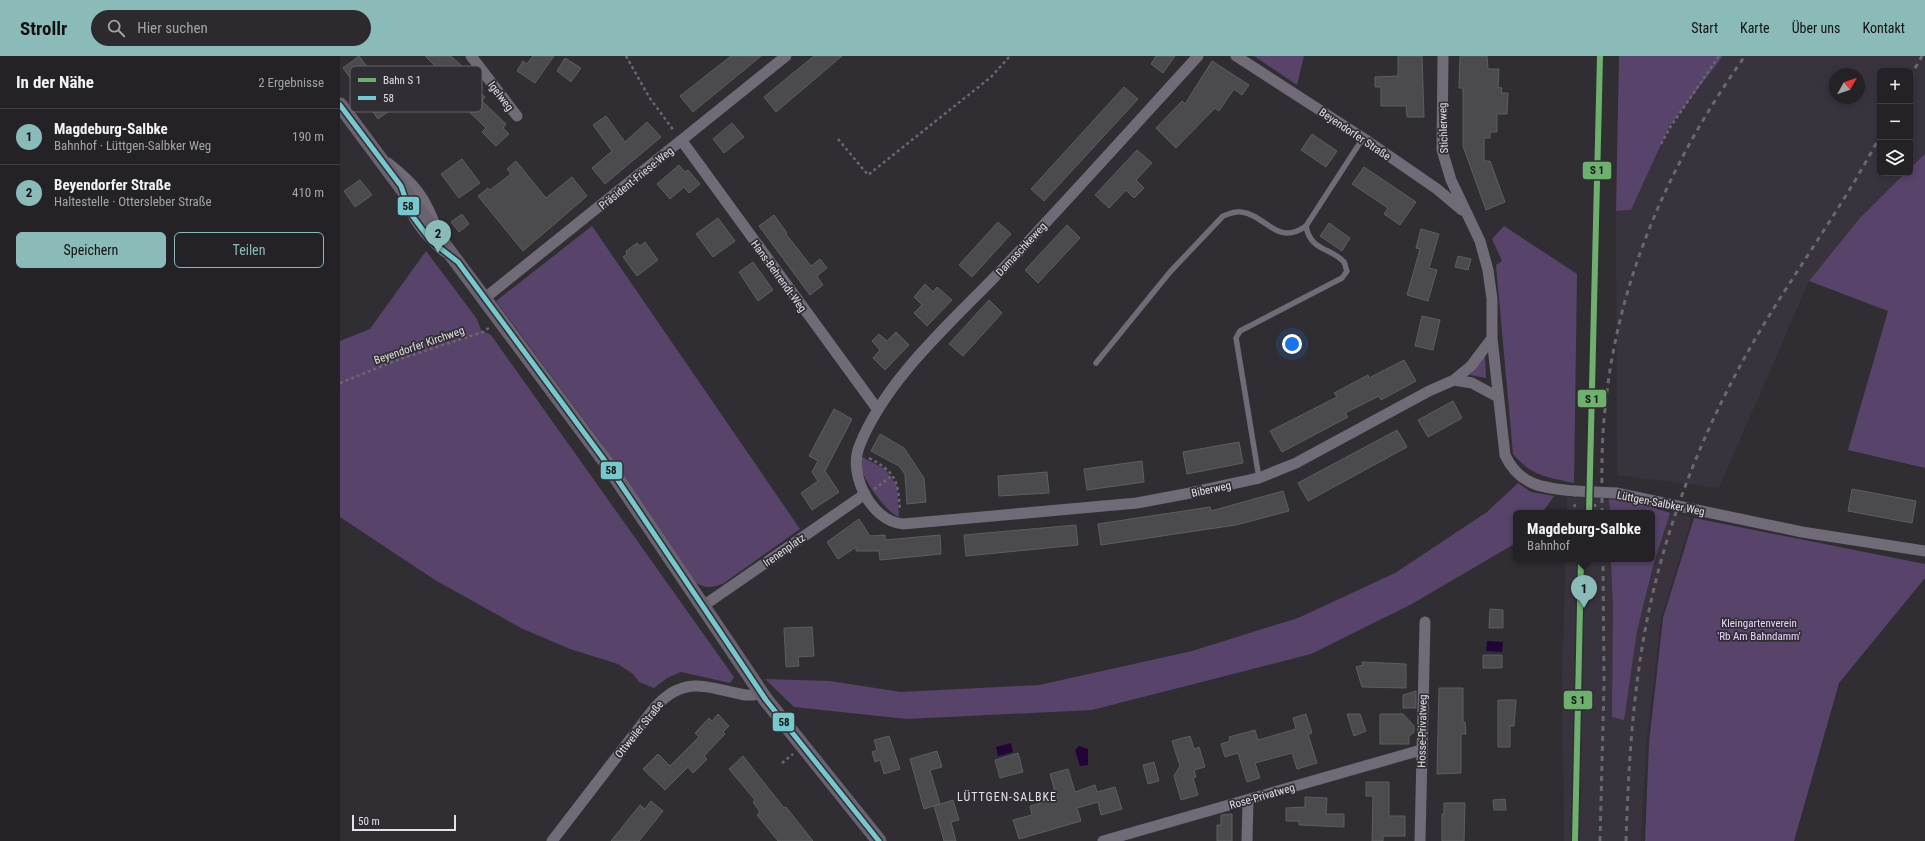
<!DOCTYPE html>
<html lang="de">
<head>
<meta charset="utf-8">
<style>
	:root { --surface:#242226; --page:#2c2a2e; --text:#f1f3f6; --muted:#a3a4a7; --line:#413f43; --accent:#8bbbb9 }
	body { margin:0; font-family:"Roboto Condensed",sans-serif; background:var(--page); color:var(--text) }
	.controls { position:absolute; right:12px; top:12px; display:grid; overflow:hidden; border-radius:6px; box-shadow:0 2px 6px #0003 }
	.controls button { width:36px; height:36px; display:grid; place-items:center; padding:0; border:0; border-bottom:1px solid var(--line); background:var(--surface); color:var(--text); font:20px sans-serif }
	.compass { position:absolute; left:1489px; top:12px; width:36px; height:36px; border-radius:50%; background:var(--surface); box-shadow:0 2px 6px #0003; rotate:50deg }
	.scale { position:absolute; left:12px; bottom:10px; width:104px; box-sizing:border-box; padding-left:4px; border:2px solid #e4e2e6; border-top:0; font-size:11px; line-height:14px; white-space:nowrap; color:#e4e2e6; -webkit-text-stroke:3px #302d34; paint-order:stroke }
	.you { position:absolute; left:952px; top:288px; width:14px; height:14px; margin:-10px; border:3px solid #fff; border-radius:50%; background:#1a73e8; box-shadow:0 0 0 6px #1a73e833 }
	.badge { display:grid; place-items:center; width:26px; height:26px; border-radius:50%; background:var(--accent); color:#111; font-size:13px; font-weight:700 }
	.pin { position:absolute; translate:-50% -33px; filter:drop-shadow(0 1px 2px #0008) }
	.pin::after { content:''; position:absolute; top:21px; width:14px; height:12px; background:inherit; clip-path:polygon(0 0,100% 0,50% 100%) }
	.popup { position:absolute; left:1173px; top:454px; width:142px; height:52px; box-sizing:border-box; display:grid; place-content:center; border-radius:6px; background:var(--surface); filter:drop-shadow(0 1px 3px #0005); font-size:13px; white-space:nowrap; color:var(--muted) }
	.popup b { font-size:15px; color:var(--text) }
	.popup::after { content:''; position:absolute; left:50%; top:100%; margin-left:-8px; border:8px solid transparent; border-top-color:var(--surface) }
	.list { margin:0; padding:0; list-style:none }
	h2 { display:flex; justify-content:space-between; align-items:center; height:52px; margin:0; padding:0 16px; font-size:17px }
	h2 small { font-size:13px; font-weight:400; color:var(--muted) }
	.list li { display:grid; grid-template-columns:26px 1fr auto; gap:12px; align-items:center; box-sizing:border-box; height:56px; padding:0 16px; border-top:1px solid var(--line) }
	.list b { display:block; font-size:15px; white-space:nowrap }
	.list p { margin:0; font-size:13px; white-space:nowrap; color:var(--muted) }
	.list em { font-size:13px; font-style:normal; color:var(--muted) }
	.actions { display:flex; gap:8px; padding:12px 16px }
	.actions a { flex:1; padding:9px 0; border:1px solid var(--accent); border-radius:6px; text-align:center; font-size:14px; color:var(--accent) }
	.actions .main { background:var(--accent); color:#111 }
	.icon { flex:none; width:22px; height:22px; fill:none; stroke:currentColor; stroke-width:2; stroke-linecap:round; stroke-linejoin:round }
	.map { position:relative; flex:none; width:1585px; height:785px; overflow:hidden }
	header { display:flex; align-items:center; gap:24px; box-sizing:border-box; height:56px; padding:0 20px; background:var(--accent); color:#111 }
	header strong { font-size:19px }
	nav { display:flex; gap:22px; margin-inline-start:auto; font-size:14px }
	.search { width:280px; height:36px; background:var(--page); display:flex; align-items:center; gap:10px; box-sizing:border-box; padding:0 14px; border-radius:22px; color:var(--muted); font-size:15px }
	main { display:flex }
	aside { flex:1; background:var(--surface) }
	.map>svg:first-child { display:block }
	.built { fill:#39333e; fill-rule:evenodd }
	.green { fill:#58446a }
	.water { fill:#230439 }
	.building { fill:#4b4a4d; stroke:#5e5d60 }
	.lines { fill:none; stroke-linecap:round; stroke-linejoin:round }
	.path { stroke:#6c666f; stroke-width:2.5; stroke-dasharray:3 3; stroke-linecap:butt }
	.lane { stroke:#716a77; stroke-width:5.5 }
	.street { stroke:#716a77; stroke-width:11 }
	.secondary { stroke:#69636f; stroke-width:15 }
	.rail { stroke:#6b666f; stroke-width:3; stroke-dasharray:5 5; stroke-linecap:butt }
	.street-bridge { stroke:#716a77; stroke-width:11 }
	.bus-1-casing { stroke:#302d34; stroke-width:8 }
	.bus-1 { stroke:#77c8cc; stroke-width:5 }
	.rail-1-casing { stroke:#302d34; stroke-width:9 }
	.rail-1 { stroke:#6eb06e; stroke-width:6 }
	.labels { text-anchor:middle; stroke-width:3.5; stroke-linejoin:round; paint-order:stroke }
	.street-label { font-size:11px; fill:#e4e2e6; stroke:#302d34 }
	.park-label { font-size:11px; fill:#ead7fe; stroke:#302d34 }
	.neighbourhood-label { font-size:12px; letter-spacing:1px; fill:#e4e2e6; stroke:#302d34 }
	.key { fill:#302d34; stroke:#666369; stroke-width:1 }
	.key-label { font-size:11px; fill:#e4e2e6 }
	.line-badge { stroke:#302d34; stroke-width:1.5 }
	.pale-badge-label { font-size:11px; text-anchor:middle; font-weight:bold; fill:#111 }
</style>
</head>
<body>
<header>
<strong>Strollr</strong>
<div class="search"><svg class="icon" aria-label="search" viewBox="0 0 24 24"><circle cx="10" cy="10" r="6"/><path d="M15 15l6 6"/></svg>Hier suchen</div>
<nav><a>Start</a><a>Karte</a><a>Über uns</a><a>Kontakt</a></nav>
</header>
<main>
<aside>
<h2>In der Nähe<small>2 Ergebnisse</small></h2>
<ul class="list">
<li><span class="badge">1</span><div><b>Magdeburg-Salbke</b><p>Bahnhof · Lüttgen-Salbker Weg</p></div><em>190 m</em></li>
<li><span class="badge">2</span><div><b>Beyendorfer Straße</b><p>Haltestelle · Ottersleber Straße</p></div><em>410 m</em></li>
</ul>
<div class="actions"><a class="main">Speichern</a><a>Teilen</a></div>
</aside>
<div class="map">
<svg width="1585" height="785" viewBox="0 0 1585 785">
	<rect width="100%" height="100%" fill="#302e33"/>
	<path class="built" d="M1383,0h202v98l-15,14v-97h-30v102h25l-46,46 -50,62 -90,207 -102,-13 -1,-264 15,-1 38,-83zM1495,18h24v24h-24z
		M1227,441l39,2 86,18 -31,102 -15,126 -5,96h-77l-2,-170 4,-112h86v-46h-85z"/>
	<path class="green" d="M914,0h50l-7,29z
		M1279,0h104l-54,71 -38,83 -15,1z
		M1585,98v314l-77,-18 40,-139 -79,-30 50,-62 46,-46h5v-5z
		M252,170l208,303 -76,54c-11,5 -19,6 -29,-1l-93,-138 -106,-143z
		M1164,170l73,48 -3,209c-28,-6 -42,-7 -61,-29l-17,-189 6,-4 -10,-22z
		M86,195l51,68 4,11 10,5 243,342 -4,6 -49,-11 -14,6 -13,10 -15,-6 -6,-8 -15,-10 -48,-15 -47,-20 -88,-49 -95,-63v-176l30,-12z
		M1145,299l1,23 -16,-3z
		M522,401l23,12 12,17 2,31c-12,-4 -36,-37 -38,-50 0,-3 1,-7 1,-10z
		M1178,427l13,9 23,4 -12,17h-26v30l-106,62 -99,49 -219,56 -185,9 -113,-12 -29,-28 65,2 71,11 138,-7 153,-34 106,-33 97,-45 92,-61z
		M1269,443l29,4 32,10 -17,53 -16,65 -13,89 -12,-3 1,-110 -2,-48h41v-46h-42z
		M1354,462l231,46v14l-86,105 -45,158h-149l4,-98 14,-125z"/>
	<path class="water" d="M1147,585l16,1 -1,10 -16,-1z
		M671,687l2,9 -15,4 -2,-9z
		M739,690l9,3v16l-8,1 -5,-16z"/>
	<path class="building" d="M19,0l12,16 -16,12 -12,-16z
		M85,0h26l13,12 -3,2 7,6 -2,2 19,19 -3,4 24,23 -3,4 6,6 -13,12 -14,-14 4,-4 -24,-23 3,-4 -26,-25 3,-3z
		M193,0h21l-19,27 -18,-12 6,-10 4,3z
		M391,0h30l-68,56 -13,-16z
		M474,0h28l-66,56 -12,-15z
		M816,0h19l-12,17 -12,-9z
		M1058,0h24l2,61h-17l-1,-11h-25v-19h-6v-10l23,-1z
		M1120,0h27l1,13h11l-1,18 4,1 -1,5h7l-1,21h-10v18h-7v6h-6v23h6l15,41 -19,8 -23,-64v-58h-4z
		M225,2l16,10 -10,14 -14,-11z
		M872,5l37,24 -7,10 -8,-6 -15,22 -4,-3 -39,40 -20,-20 26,-27 3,3z
		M784,31l14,12 -94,102 -13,-12z
		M43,33l13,17 -18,13 -12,-17z
		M266,60l19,26 22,-20 14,15 -56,47 -13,-16 20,-17 -19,-26z
		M392,67l12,14 -20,16 -11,-14z
		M972,78l25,17 -11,16 -25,-17z
		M797,94l15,13 -16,17 8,8 -10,10 -8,-8 -17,18 -14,-13z
		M122,103l18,24 -21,15 -18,-24z
		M176,105l30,37 26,-21 15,19 -64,55 -45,-55 10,-8 2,2 21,-16 -4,-5z
		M339,109l6,7 3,-2 12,14 -11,9 -5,-6 -14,12 -13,-15z
		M1024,111l52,35 -16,23 -16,-11 4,-6 -36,-24z
		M20,124l12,15 -17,12 -11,-16z
		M122,158l7,10 -10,8 -8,-10z
		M434,159l13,18 -1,1 25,32 9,-7 7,9 -10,8 6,9 -13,10 -51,-69z
		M378,162l17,23 -22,16 -17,-23z
		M658,166l13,12 -39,43 -13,-12z
		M989,167l21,15 -8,13 -22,-15z
		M727,169l13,13 -42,45 -13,-13z
		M1081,173l18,5 -10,34 8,2 -9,31 -21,-6 13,-46 -4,-1z
		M305,186l13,18 -21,16 -14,-19 4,-3 -1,-3 11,-8 3,3z
		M1118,200l13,3 -3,11 -13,-3z
		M413,206l20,28 -15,11 -19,-29z
		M585,228l8,8 4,-5 15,13 -25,26 -13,-13 8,-8 -8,-8z
		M649,244l13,13 -39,43 -14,-12z
		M1082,260l18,4 -7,30 -18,-4z
		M556,276l13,13 -24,25 -12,-12 7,-8 -8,-9 7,-7 8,7z
		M1064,304l12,21 -35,19 -2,-4 -34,17 3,4 -66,35 -12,-21 67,-34 -3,-4 34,-18 1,3z
		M1113,345l9,17 -34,19 -10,-17z
		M494,353l18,10 -27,52 14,21 -27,18 -11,-17 17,-12 -6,-9 6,-11 -9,-5z
		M1057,374l10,17 -99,54 -10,-18z
		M540,378l24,14 20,30 2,24 -19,2 -2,-30 -6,-8 -28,-15z
		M899,386l4,21 -56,11 -4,-22z
		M802,405l2,21 -57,8 -3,-21z
		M707,416l2,21 -50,3 -1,-20z
		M1512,433l64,12 -4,22 -64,-12z
		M943,435l6,20 -53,14 -135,20 -3,-21 112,-17 1,4z
		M519,463l11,17 15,-1v5l55,-5 1,19 -61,6 -1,-9h-23v-4l-18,12 -11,-17z
		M736,469l2,20 -112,11 -2,-21z
		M1150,553l13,1v18h-14z
		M472,571l2,29 -16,1 1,9 -13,1 -2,-39z
		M1143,599h19v13h-19z
		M1022,606l44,2v24l-44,-1 -6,-20 7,-2z
		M1099,632h24v34h2l1,12h-5v39l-24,1z
		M1076,635v17h-13v-13z
		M1158,644h18l-2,26h-4v21h-12z
		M378,658l11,12 -6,6 2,2 -21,22 3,3 -14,14 -5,-6 -23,23 -22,-21 15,-15 12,12 29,-29 -4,-4 14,-15 3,3z
		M966,658l6,19 -4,1 9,29 -20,6 -5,-16 -37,10 5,15 -13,4 -9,-29 -13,4 -4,-13 9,-3 -1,-4 26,-7 3,10 38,-11 -3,-11z
		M1007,658h13l6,17 -12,5z
		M1040,658h23l11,12v6l-5,4v8h-29z
		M549,680l11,33 -16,5 -4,-14 -5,2 -3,-10 5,-2 -3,-10z
		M850,680l4,13 5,-2 6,20 -11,3 2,7 -3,1 5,17 -17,5 -7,-24 6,-10 -8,-25z
		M597,695l5,16 -12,3 10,34 -16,5 -14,-50z
		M678,697l5,19 -23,6 -5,-18z
		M403,700l41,52 2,-1 27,34h-35l-21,-26 3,-3 -7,-10 2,-2 -26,-31z
		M814,706l5,19 -11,3 -5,-19z
		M728,713l7,23 20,-7 2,7 18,-5 7,22 -21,6 -3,-13 -21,6 4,13 -62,18 -6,-19 19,-5 -2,-9 27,-7 -7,-25z
		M1026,726h23v34h16v20h-22v5h-11l1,-45h-7z
		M965,741l22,1 -1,16h18v13l-45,-2v-4h-13v-13l19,-1z
		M1165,743l1,11h-12l-1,-10z
		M613,744l6,20 -8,2 5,19h-12l-10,-35z
		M311,745l12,10 -24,30h-28l29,-36 5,4z
		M1104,747h21l-1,38h-22v-27h2z
		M892,758v27h-15v-16h4v-10z"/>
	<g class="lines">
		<path class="path" d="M286,0l23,41 25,34
			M498,83l30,36 123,-98 19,-21
			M1321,88l10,-18 48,-70
			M0,327l60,-24 83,-27 6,-4
			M529,402c28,15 29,23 31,53
			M534,433l18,-13
			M1255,448v9
			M1234,457l1,-11
			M442,707l11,-9"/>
		<path class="lane" d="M756,307l74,-91 53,-56c6,-2 12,-5 18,-4 26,3 35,35 65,14l57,-88
			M919,422l-23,-140 4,-7 102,-53 5,-7c-1,-2 -2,-7 -3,-9 -12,-14 -34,-11 -38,-36"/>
		<path class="street" d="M131,0l46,60
			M858,0c-62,68 -124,137 -187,204 -52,56 -124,115 -152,187 -11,28 13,75 44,77l234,-21 48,-9 74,-16 37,-15 133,-72 25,-11 17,-14 21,-28
			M896,0l127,82 74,51 25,21
			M1103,0l-1,94 9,30 29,61 8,29 4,29v39l13,117c14,31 39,33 70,36
			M342,85l196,269
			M48,107c27,21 37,34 49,67
			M65,142c8,22 21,39 40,54
			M145,242l301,-242
			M1114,324l18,3 26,14
			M1276,437l186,39 123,19
			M363,550l162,-112
			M212,785l100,-130c30,-37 52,-24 93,-16h9l7,-3
			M763,785l318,-91
			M907,785l1,-40
			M1080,785l5,-219"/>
		<path class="secondary" d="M0,49l265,356 161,239 113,141"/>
		<path class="rail" d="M1570,21l12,-21
			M1262,457c0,-34 -1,-69 3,-103 12,-130 65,-249 140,-354
			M1260,785l4,-157 -1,-125
			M1286,785c2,-60 5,-120 14,-180 16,-110 55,-216 110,-313 41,-72 92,-139 130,-212"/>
		<path class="street-bridge" d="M1235,435l41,2"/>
		<g class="bus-1-casing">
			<path id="bus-1" d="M0,49l61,81 10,28 20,27 27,21 147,199 161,239 113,141"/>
		</g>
		<use href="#bus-1" class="bus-1"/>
		<g class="rail-1-casing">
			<path id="rail-1" d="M1249,457l11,-457
				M1235,785l6,-282"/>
		</g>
		<use href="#rail-1" class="rail-1"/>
	</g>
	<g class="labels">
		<g class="street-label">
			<text transform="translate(161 40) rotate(53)" y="4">Igelweg</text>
			<text transform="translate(1103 72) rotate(-92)" y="4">Stichlerweg</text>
			<text transform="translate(1015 78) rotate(34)" y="4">Beyendorfer Straße</text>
			<text transform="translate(296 122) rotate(-39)" y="4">Präsident-Friese-Weg</text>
			<text transform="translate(681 193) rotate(-47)" y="4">Damaschkeweg</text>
			<text transform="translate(439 220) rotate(54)" y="4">Hans-Behrendt-Weg</text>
			<text transform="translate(79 289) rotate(-19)" y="4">Beyendorfer Kirchweg</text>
			<text transform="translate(871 433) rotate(-12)" y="4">Biberweg</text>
			<text transform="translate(1321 447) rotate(11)" y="4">Lüttgen-Salbker Weg</text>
			<text transform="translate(444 494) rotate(-35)" y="4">Irenenplatz</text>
			<text transform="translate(299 673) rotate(-51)" y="4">Ottweiler Straße</text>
			<text transform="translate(1082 675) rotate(-89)" y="4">Hosse-Privatweg</text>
			<text transform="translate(922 740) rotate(-16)" y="4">Rose-Privatweg</text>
		</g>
		<g class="park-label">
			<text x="1419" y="571">Kleingartenverein<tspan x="1419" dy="13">'Rb Am Bahndamm'</tspan></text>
		</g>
		<g class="neighbourhood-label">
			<text x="667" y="745">LÜTTGEN-SALBKE</text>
		</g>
	</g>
	<rect x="10" y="10" width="132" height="46" rx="6" class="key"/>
	<rect x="18" y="22" width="18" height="4" fill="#6eb06e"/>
	<rect x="18" y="40" width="18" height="4" fill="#77c8cc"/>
	<g class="key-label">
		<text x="43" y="28">Bahn S 1</text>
		<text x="43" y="46">58</text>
	</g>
	<g class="line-badge">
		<rect x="1242" y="105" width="30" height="19" rx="4" fill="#6eb06e"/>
		<rect x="57" y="140" width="23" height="20" rx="4" fill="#77c8cc"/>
		<rect x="1237" y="333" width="30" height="19" rx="4" fill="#6eb06e"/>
		<rect x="260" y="405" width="23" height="19" rx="4" fill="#77c8cc"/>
		<rect x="1223" y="634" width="30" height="20" rx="4" fill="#6eb06e"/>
		<rect x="432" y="656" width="23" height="20" rx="4" fill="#77c8cc"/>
	</g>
	<g class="pale-badge-label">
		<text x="1257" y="118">S 1</text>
		<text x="68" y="154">58</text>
		<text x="1252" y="347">S 1</text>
		<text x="271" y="418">58</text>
		<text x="1238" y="648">S 1</text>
		<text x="444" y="670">58</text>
	</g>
</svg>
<div class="controls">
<button>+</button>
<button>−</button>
<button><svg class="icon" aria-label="layers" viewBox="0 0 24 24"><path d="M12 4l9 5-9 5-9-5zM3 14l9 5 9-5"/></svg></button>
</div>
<svg class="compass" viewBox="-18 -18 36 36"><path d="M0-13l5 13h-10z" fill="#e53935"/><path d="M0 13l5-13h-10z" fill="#a3a4a7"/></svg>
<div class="scale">50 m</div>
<div class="you"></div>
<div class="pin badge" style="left:1244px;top:552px">1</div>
<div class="popup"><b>Magdeburg-Salbke</b>Bahnhof</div>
<div class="pin badge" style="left:98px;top:197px">2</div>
</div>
</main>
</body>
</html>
